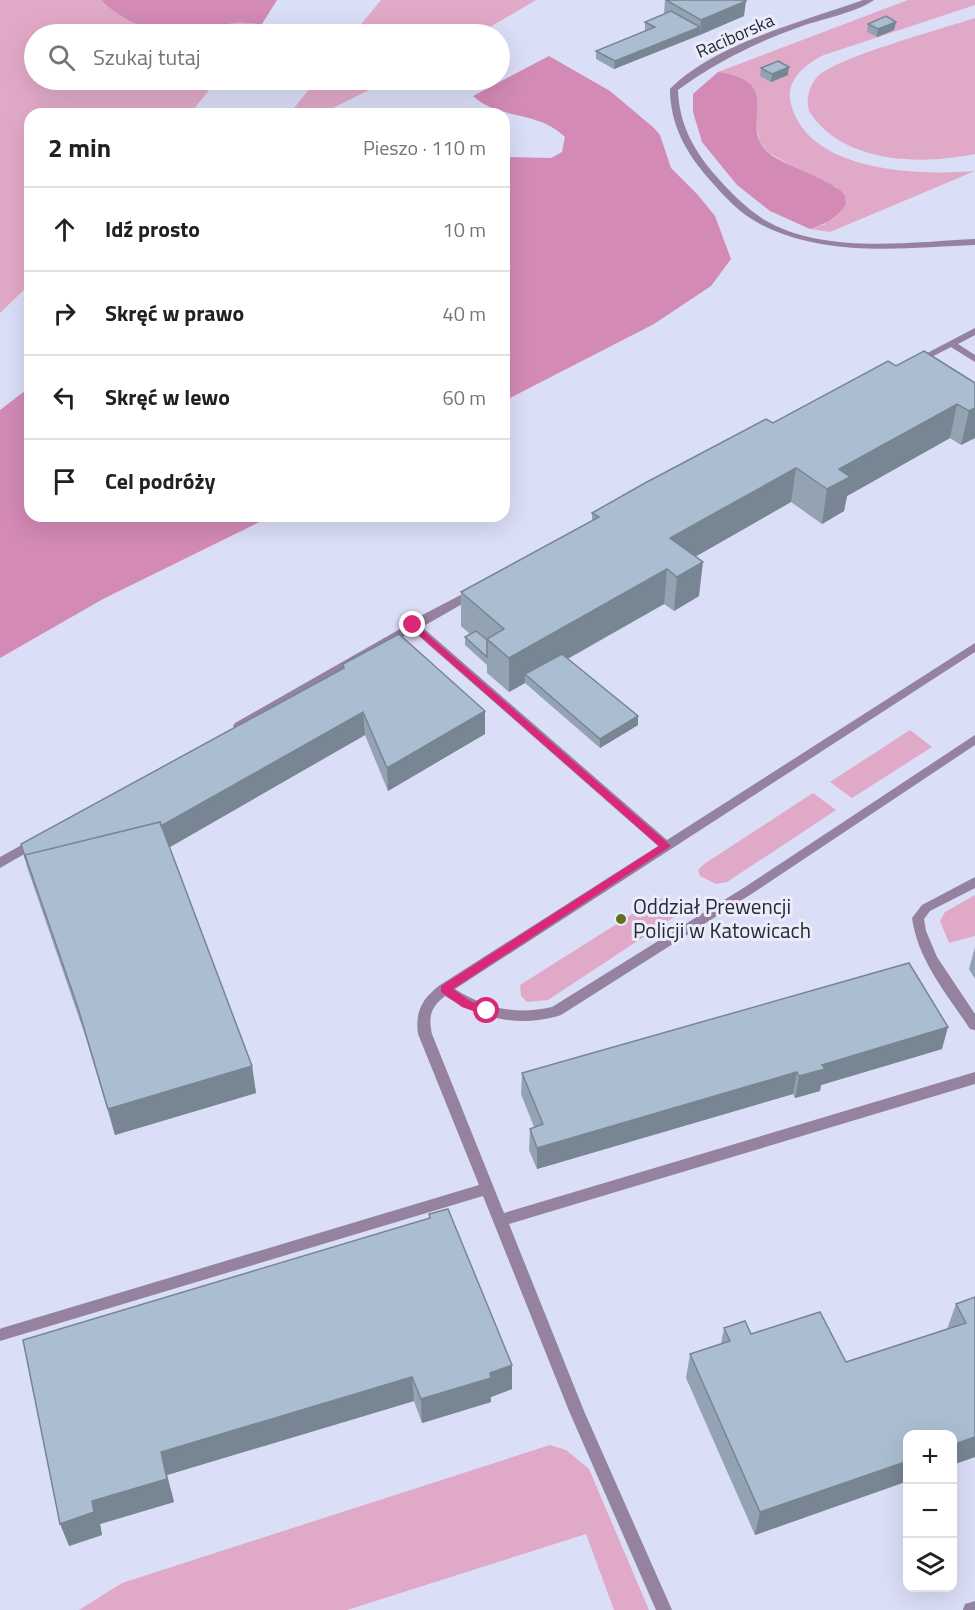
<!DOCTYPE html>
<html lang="pl">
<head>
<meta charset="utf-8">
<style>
	:root { --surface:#fff; --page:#f6f6f6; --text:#202124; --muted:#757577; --line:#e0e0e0 }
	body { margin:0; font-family:"Titillium Web",sans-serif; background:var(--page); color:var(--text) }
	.controls { position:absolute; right:18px; bottom:18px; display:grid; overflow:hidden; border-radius:12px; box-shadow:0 6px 24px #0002 }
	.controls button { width:54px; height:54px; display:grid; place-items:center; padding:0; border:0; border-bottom:2px solid var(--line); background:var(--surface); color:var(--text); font:30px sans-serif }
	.stop { position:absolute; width:18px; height:18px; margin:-14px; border:4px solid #db2777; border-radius:50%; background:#fff }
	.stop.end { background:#db2777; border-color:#fff; box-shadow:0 2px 6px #0008 }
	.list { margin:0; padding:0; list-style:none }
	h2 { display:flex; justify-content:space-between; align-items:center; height:78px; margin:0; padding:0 24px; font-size:26px }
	h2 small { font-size:20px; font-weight:400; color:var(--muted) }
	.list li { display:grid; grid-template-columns:39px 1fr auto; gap:18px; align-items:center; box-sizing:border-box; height:84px; padding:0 24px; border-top:2px solid var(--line) }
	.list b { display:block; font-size:22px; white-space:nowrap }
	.list em { font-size:20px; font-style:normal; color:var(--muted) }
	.icon { flex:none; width:33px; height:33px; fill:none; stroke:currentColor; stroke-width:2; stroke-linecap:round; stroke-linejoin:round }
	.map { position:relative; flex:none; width:975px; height:1610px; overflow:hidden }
	.search { position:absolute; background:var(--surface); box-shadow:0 6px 24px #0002; left:24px; top:24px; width:486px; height:66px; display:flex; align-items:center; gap:15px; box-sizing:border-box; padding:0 21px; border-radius:33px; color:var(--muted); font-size:22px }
	.panel { position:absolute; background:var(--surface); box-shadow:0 6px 24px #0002; left:24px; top:108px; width:486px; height:414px; border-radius:18px }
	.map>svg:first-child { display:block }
	.green { fill:#e1a9c8 }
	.forest { fill:#d38ab4 }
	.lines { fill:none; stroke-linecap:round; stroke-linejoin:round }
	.lane { fill:#94829e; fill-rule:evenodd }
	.street { fill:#94829e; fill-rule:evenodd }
	.wall { fill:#93a3b4 }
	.shaded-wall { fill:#788592 }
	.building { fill:#abbed1; stroke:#788592; stroke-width:1.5 }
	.route { fill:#db2777 }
	.poi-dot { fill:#607220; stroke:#eaecfb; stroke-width:2 }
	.labels { text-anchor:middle; stroke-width:6; stroke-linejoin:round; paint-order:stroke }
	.far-street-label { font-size:18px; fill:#292a33; stroke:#eaecfb }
	.poi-label { font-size:21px; fill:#292a33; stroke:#eaecfb; text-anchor:start }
</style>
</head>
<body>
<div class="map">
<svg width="975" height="1610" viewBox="0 0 975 1610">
	<rect width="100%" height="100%" fill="#dbdef7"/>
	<path class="green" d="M0,0h101c29,28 70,41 111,31 7,-2 14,-7 22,-8 9,-1 18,1 28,1l-9,10h-219v46h183l-27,34h-160v170l-30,29z
		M381,0h155l-58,34h-125z
		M908,0h67v5l-151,50c-15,7 -37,23 -34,44 13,73 127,77 185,72l-145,61 -20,-3 15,-5 12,-37 -41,-18 -28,-17 -8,-10 -5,-22 -37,-48z
		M975,18v136c-53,11 -130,10 -164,-40 -7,-10 -2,-28 6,-37 17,-19 128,-49 158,-59z
		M317,80h72l-68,34h-32z
		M910,730l22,17 -80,51 -22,-16z
		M813,793l23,17 -109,72 -11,2 -16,-8 -2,-6 6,-6z
		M975,895v41l-26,7 -9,-22 5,-9z
		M665,898l9,4 4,6 -1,7 -129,85 -21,2 -6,-6 -1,-11 133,-84z
		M550,1445l16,5 23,19 60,141h-35l-28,-76 -239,76h-268l43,-27z"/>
	<path class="forest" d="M101,0h176l-15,24c-10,0 -19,-2 -28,-1 -8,1 -15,6 -22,8 -40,10 -83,-3 -111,-31z
		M549,56l61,35 44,37 6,7 11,33 26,26 18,22 16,43 -20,27 -57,38 -150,77v-244l47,1 11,-6 3,-15c-27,-27 -67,-17 -92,-41z
		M718,72c71,11 17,52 51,81 16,14 70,29 76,43 0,0 1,9 1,9 -11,13 -20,19 -36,24l-40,-18 -33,-26 -35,-43 -9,-30v-18z
		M30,387v129h242l-169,83 -103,59v-248z"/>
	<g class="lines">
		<path class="lane" d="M975,328v7l-17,9 17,11v7l-24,-15 -33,17 -3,1 -5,-3z
			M474,588l4,1 1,3 -1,3 -56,32 245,213 308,-197v9l-520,337c31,20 62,26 97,18l193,-120 230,-152v10l-222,148 -192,122c-41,13 -80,4 -116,-19 -14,11 -17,20 -13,38l72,179 471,-141v12l-466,140 75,187 88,199h-16l-87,-199 -86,-215 -483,145v-12l2,-1 477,-143 -61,-151c-3,-23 4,-35 22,-49l218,-139 -245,-215 -170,98h-8l-2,-3 2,-3 172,-98 2,-3z
			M36,837l4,2 2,3 -2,3 -40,23v-11z
			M975,877v11l-45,23 -6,8 2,12 11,26 38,57v16l-5,-1c-23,-35 -52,-68 -58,-111l10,-13z
			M975,1601v9h-12l2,-6z"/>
		<path class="street" d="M863,0h11c-15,11 -50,19 -69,25 -46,16 -88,36 -127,65 1,34 16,61 38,86 14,16 29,31 47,43 59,36 146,23 212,20v6c-72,3 -149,13 -215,-21 -21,-11 -36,-28 -51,-45 -23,-26 -39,-55 -39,-90 44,-45 134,-68 193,-89z"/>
	</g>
	<path class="wall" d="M665,0l79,16 -130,53 -18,-10v-8l50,-20 -1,-1v-8l19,-8z
		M896,22l-2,8 -17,7 -10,-5 1,-8z
		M761,68l27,7 -17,7 -11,-6z
		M896,366l79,17v55l-14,7 -11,-7 -103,58 -3,15 -22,13 -31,-22 -96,55 4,39 -25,15 -10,-7 -96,55 70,66 -38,23 -75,-65 -16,9 -22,-19v-8l-22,-20v-8l5,-3 -9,-8v-34l131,-71v-8l181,-90z
		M343,664l142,70 -97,57 -23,-56 -196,112 83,219 4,27 -141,42 -30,-100 -58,-168 -6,-23 322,-176z
		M975,947v32l-6,-10z
		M942,1049l-121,36 -1,6 -25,7 -2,-4 -256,75 -8,-19 1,-21 4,-2 -13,-33 1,-21z
		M429,1214l83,175 -21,8v5l-69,21 -8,-22 -247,74 7,27 -74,22 2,11 -33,11 360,-328z
		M975,1297v160l-23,8v-31h-44v47l-153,54 -69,-157 4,-24 31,-10 3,-16 27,6 95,28 101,-33 9,-25z"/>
	<path class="shaded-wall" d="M746,1l-2,15 -44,19 1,-15z
		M896,22l-2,8 -17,7 1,-8z
		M700,27v8l-86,34 1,-8z
		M789,67l-1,8 -17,7 1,-8z
		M957,404l-7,34 -103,58 -3,15 -22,13 5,-35 12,-20z
		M975,408v30l-14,7 8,-34z
		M796,468l-5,34 -121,69v-33z
		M703,562l-4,34 -25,15 3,-34z
		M667,569l-3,35 -133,75 -6,-5v9l-16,9v-34z
		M485,711v23l-97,57 -1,-23z
		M363,712l2,23 -200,115 -130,32z
		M638,716v9l-38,23v-9z
		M948,1027l-6,22 -121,36 -1,6 -25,7 4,-22 23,-11z
		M252,1066l4,27 -141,42 -7,-26z
		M797,1072l-4,22 -256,75v-21z
		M512,1365v24l-21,8v5l-69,21 -1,-24z
		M412,1377l2,24 -247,74 7,27 -74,22 2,11 -33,11 -9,-22 101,-72z
		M975,1437v20l-23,8v-20z
		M908,1461v20l-153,54 5,-23z"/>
	<path class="building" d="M666,0h78l2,1 -45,19z
		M671,11l29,16 -85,34 -19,-10 59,-24 -10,-5z
		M886,16l10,6 -18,7 -10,-5z
		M778,61l11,6 -17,7 -11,-6z
		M924,351l51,32v25l-6,3 -12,-7 -118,65 11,8 -23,12 -31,-21 -126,70 33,24 -26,15 -10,-8 -158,89 -22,-19 17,-10 -43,-37 138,-75 -7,-4 53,-30 121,-64 7,4 115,-62 8,5z
		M476,631l11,9v17l-22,-20z
		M399,634l86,77 -98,57 -24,-56 -202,114 -1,-4 -135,33 1,5 -5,-16 323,-176 -1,-4z
		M562,654l76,62 -38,23 -75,-65z
		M160,822l92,244 -144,43 -30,-101 -53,-153z
		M909,963l39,64 -126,38 3,4 -26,7 -2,-4 -260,76 -7,-19 13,-5 -21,-51z
		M448,1209l64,156 -22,8 1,5 -70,21 -9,-22 -251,75 6,27 -75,22 2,11 -34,12 -37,-184 407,-122 -1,-4z
		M975,1297v140l-23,8v-11h-44v27l-148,51 -70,-158 40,-13 -6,-13 21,-7 6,13 69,-22 26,50 120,-39 -10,-19z"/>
	<path class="route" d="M413,622l258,224 -218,143 17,12 21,7 1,3 -5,5 -25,-9 -21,-15v-6l218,-140 -249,-219v-4z"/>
	<circle class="poi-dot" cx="621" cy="919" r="6"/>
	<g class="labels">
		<g class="far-street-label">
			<text transform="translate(735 36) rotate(-24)" y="6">Raciborska</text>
		</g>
		<g class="poi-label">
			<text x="633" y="914">Oddział Prewencji<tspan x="633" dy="24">Policji w Katowicach</tspan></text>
		</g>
	</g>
</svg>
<div class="controls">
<button>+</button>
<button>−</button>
<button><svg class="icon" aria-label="layers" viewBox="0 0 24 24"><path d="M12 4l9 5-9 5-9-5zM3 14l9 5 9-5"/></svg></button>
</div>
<div class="stop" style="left:487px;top:1011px"></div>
<div class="stop end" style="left:413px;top:625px"></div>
<div class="search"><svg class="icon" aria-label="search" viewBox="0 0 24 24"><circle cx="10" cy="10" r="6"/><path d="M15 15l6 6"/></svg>Szukaj tutaj</div>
<section class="panel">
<h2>2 min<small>Pieszo · 110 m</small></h2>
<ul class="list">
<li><svg class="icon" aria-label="ahead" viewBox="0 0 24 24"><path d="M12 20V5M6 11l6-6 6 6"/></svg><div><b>Idź prosto</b></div><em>10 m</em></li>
<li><svg class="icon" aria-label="right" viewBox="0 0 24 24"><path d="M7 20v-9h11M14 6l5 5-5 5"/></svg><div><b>Skręć w prawo</b></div><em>40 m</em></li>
<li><svg class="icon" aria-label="left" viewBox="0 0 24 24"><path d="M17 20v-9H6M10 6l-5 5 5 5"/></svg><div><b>Skręć w lewo</b></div><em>60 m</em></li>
<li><svg class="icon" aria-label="arrive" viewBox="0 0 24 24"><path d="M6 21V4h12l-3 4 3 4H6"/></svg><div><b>Cel podróży</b></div></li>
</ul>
</section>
</div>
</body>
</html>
